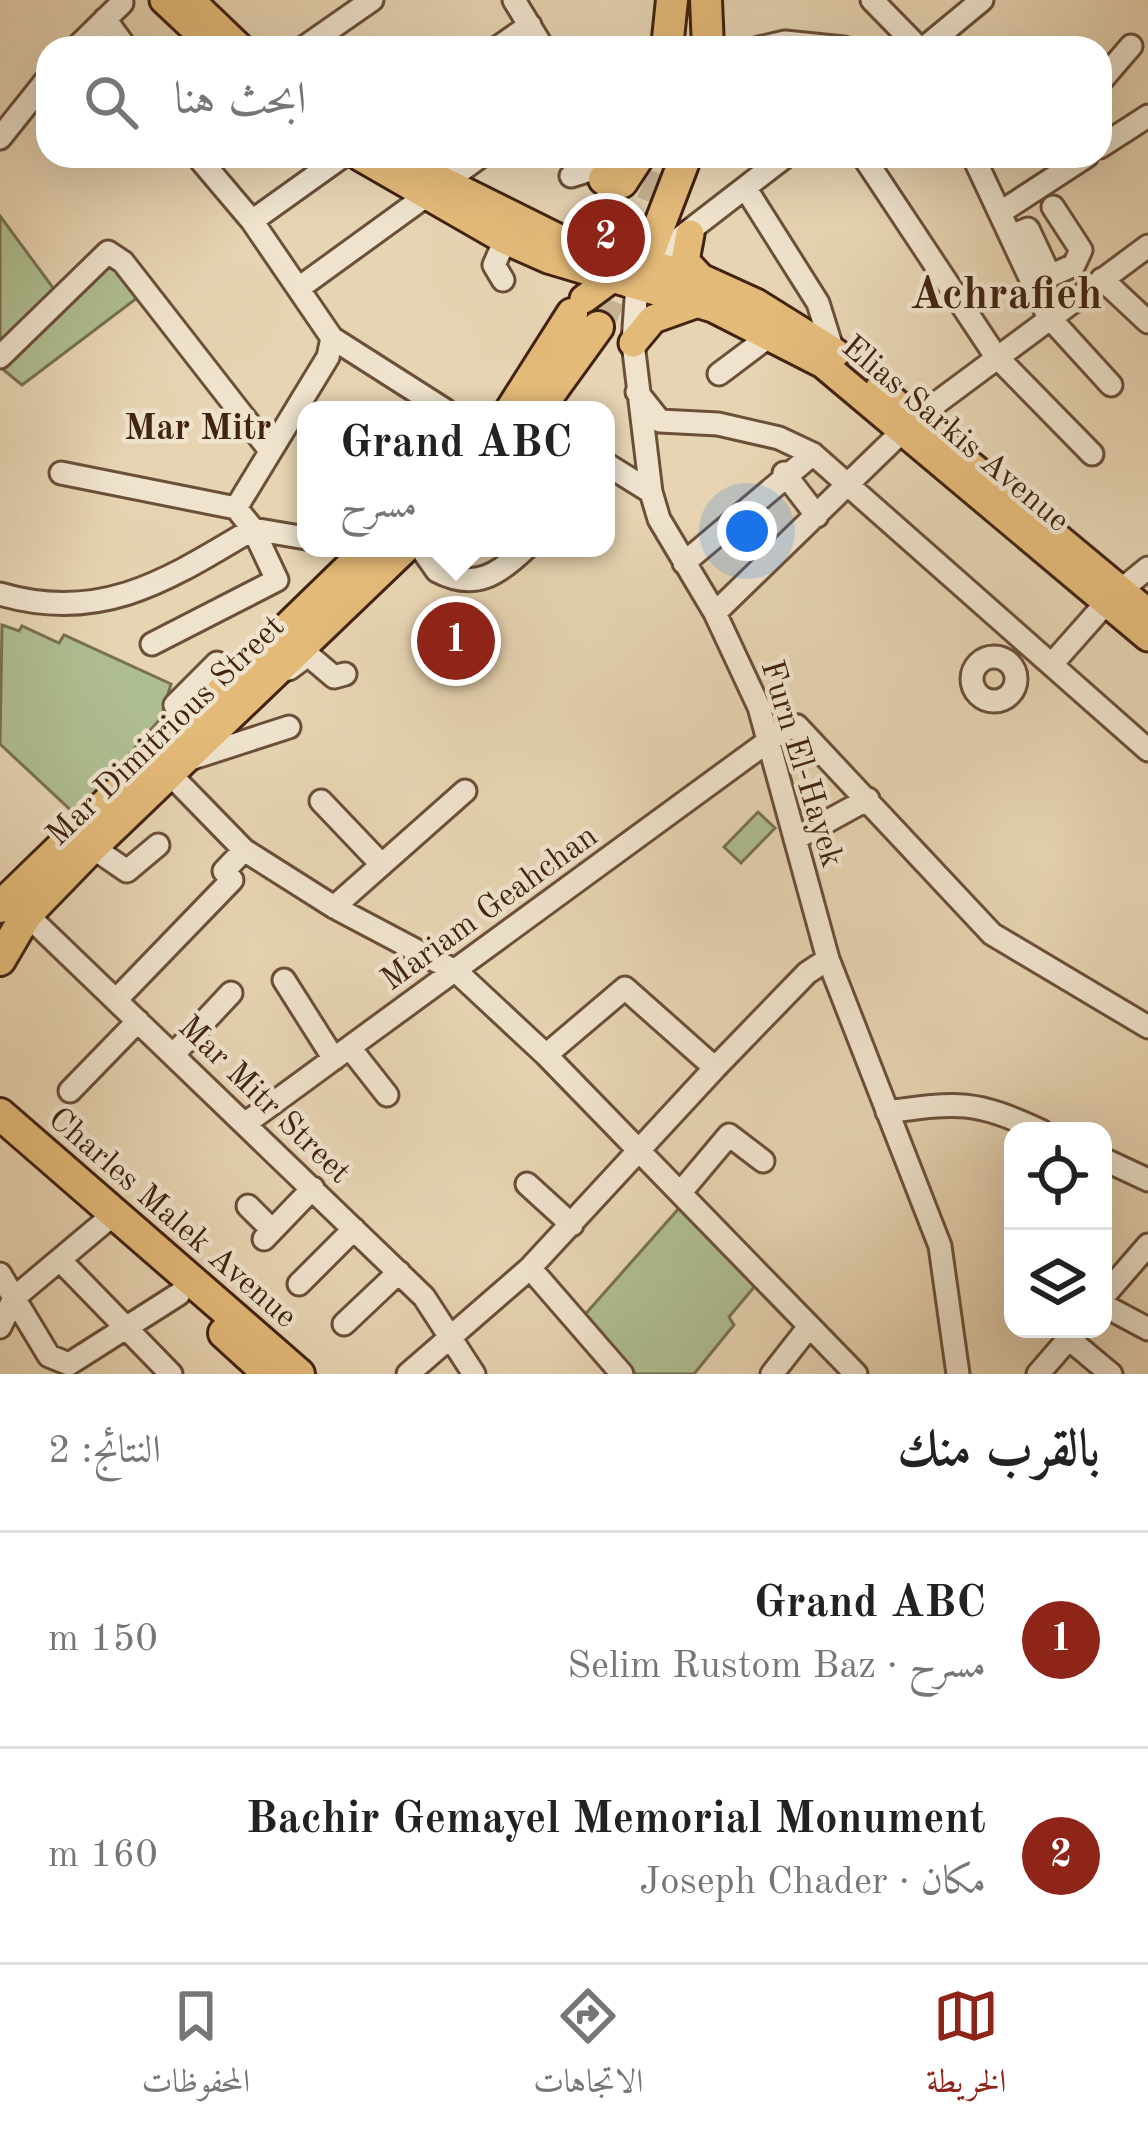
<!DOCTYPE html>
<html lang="ar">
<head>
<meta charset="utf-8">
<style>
	:root { --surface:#fff; --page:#f2f2f2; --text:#222; --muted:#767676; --line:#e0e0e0; --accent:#8f2418 }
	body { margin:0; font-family:"Old Standard TT",Amiri,serif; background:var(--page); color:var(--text); direction:rtl }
	.controls { position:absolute; right:36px; bottom:36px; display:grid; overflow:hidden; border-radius:24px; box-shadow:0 12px 48px #0002 }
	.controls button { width:108px; height:108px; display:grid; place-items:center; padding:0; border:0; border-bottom:3px solid var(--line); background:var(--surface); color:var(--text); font:60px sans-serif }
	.you { position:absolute; left:747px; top:531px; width:42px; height:42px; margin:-30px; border:9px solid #fff; border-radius:50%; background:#1a73e8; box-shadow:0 0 0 18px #1a73e833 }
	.badge { display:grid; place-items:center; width:78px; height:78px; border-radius:50%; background:var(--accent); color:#fff; font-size:39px; font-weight:700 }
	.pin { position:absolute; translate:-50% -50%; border:6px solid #fff; box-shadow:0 3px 12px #0006 }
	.popup { position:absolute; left:297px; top:401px; width:318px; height:156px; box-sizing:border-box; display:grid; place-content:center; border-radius:24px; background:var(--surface); filter:drop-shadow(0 3px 9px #0005); font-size:39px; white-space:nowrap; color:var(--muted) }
	.popup b { font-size:45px; color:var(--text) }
	.popup::after { content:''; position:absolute; left:50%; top:100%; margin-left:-24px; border:24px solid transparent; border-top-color:var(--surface) }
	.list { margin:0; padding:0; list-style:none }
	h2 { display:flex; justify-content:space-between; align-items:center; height:156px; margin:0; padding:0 48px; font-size:51px }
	h2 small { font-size:39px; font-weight:400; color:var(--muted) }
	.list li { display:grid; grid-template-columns:78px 1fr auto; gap:36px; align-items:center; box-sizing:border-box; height:216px; padding:0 48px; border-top:3px solid var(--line) }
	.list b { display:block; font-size:45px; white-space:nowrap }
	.list p { margin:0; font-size:39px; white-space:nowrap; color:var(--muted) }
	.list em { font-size:39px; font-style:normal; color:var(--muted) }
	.icon { flex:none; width:66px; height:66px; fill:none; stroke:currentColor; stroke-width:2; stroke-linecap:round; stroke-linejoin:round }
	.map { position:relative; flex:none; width:1148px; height:1374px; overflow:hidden; direction:ltr }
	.search { position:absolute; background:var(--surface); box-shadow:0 12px 48px #0002; left:36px; right:36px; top:36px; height:132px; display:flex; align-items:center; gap:30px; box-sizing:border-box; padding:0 42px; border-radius:36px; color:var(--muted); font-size:45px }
	.sheet { height:588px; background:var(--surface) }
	nav { display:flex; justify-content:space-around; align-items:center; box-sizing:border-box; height:168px; border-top:3px solid var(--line); background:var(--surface); font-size:33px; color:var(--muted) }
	nav a { display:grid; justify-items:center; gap:6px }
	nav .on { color:var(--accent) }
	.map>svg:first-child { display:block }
	.green { fill:#afbe91; stroke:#787051; stroke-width:3 }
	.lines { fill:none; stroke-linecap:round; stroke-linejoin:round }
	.highway-tunnel { stroke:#c6b192; stroke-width:30; stroke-dasharray:30 15; stroke-linecap:butt }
	.minor-casing { stroke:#6b4f39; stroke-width:27 }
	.major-casing { stroke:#422311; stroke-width:33 }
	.highway-casing { stroke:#422311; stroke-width:36 }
	.minor { stroke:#efe3cd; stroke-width:21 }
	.major { stroke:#e4ba79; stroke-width:27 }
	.highway { stroke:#e4ba79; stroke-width:30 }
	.labels { text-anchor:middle; stroke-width:9; stroke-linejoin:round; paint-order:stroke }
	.street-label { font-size:33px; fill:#422311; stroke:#efe3cd }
	.neighbourhood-label { font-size:36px; font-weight:bold; fill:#422311; stroke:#efe3cd }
	.district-label { font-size:45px; font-weight:bold; fill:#422311; stroke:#efe3cd }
</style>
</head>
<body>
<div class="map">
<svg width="1148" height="1374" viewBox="0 0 1148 1374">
	<rect width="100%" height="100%" fill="#e7d4b2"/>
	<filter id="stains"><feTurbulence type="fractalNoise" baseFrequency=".00167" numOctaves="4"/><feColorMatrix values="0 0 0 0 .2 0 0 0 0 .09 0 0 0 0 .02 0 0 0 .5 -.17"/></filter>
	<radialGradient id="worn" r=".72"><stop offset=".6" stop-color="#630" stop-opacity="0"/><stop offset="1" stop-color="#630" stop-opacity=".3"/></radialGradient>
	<path class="green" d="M0,216l62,84 53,-40 26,35 -119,90 -22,-18z
		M2,625l17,6 3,-5 37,17 5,-8 107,49 -10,34 -85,97 -76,-71z
		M758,812l17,16 -34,35 -17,-16z
		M681,1206l74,80 -26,31 5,8 -40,49h-63l-50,-55z"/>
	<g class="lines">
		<path class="highway-tunnel" d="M598,327l73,-171"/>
		<g class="minor-casing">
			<path id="minor" d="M514,0l29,48
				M872,0l47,48
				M105,19l21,29
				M76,48l46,-45
				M303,48l69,-48
				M497,48l33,-23
				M759,48l26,-6 59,6
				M924,48l58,-48
				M1100,82l31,-36
				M0,138l48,-60
				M1100,147l48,-31
				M197,156l55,65 80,117 113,72
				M595,156l30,81 -5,22
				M863,156l132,199 97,99
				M973,156l75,160 63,69
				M571,176l29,-9
				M746,189l72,114 15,48
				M1001,212l86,-56
				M252,221l91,-65
				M1011,236l17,-7 22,47 24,-11 7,-15 -28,-43
				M645,265l141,-109
				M1102,279l46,43
				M503,280l-9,-15 11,-25
				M637,284l-4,59 18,149 8,27 56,94 44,94 69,252 112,287 18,128
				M299,288l182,-132
				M0,357l108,-105 15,10 145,186
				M719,374l52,-39
				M637,392l23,29 58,3 61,14 34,16 335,296
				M606,464l45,28
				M61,473l175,35
				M784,473l33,43
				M421,548l16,23c38,20 62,3 89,-23
				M684,563l129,-109
				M1121,590l27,-22
				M0,594c102,30 169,-15 253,-65l53,9
				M715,613l200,-194 233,-173
				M152,644l125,-64 -24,-51 -17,-21 92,-151 4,-19
				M972 679a22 22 0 1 1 44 0a22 22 0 1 1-44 0Z
				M1052,664l54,-61
				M289,669l19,-14 26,22 11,-3
				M186,726l-11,-21 42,-42
				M187,760l102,-33
				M169,773l75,77 90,57 123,65 89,83 310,319
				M321,801l60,63
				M795,839l73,-40
				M92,847l35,24 31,-26
				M334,907l131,-116
				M20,908l404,389 50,77
				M284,980l50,79
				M116,1000l116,-120 -8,-9 20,-21
				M350,1048l37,47
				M173,1055l58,-62
				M546,1055l79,-67 90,80
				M70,1091l68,-70
				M887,1112c72,-10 87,-12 154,19
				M246,1123l536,-392 15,-5 195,208 156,93
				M1103,1159l45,21
				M527,1184l45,41
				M681,1192l48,-57 34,26
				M248,1206l24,24
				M264,1239l49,-51
				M60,1260l111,114
				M530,1268l92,106
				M0,1274l14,24 100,-84
				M299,1284l55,-55
				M1103,1297l45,-52
				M14,1298l35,58 20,8 110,-70
				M1103,1305l45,24
				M344,1324l55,-52
				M0,1327l14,-29
				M1069,1339l42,35
				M408,1374l122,-106 185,-200 92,-95 21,-14
				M772,1374l36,-46
				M1038,1374l39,-45"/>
		</g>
		<g class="major-casing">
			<path id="major" d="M164,0l51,48
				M190,0l50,48
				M359,156l146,84 43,19 165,49 110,56 325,273
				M393,156l173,86 135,36 55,25 80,50
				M690,234l-5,27 16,17
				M584,299l27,-20 5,-10
				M633,343l20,-24 45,-16
				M879,389l269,224"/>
		</g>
		<g class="highway-casing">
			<path id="highway" d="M706,0l2,48
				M667,48l5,-48
				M604,179l18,3 17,-26
				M637,284l49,-128
				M511,410l61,-96
				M538,410l60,-83
				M0,907l370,-359
				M0,960l27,-46 65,-67 312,-299
				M0,1114l299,260
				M224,1333l45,41"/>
		</g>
		<use href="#minor" class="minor"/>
		<use href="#major" class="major"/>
		<use href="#highway" class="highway"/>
	</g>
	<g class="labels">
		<g class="street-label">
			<text transform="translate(957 432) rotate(40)" y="12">Elias Sarkis Avenue</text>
			<text transform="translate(164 729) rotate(-44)" y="12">Mar Dimitrious Street</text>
			<text transform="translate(804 763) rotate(73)" y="12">Furn El-Hayek</text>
			<text transform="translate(488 906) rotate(-36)" y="12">Mariam Geahchan</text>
			<text transform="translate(266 1098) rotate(44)" y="12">Mar Mitr Street</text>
			<text transform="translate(174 1216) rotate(41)" y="12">Charles Malek Avenue</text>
		</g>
		<g class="neighbourhood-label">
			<text x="198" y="439">Mar Mitr</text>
		</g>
		<g class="district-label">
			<text x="1006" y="308">Achrafieh</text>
		</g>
	</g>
	<rect width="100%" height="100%" filter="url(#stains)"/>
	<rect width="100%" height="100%" fill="url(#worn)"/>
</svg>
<div class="controls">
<button><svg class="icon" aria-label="locate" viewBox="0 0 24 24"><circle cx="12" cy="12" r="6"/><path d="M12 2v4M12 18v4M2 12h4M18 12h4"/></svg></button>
<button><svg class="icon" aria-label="layers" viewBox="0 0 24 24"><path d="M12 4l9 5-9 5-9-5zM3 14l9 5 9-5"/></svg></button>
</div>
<div class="you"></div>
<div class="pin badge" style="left:456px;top:641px">1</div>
<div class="popup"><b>Grand ABC</b>مسرح</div>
<div class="pin badge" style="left:606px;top:238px">2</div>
<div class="search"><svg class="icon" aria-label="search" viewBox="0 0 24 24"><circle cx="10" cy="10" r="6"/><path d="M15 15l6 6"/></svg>ابحث هنا</div>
</div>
<section class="sheet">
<h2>بالقرب منك<small>النتائج: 2</small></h2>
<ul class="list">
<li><span class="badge">1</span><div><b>Grand ABC</b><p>مسرح · Selim Rustom Baz</p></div><em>150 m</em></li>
<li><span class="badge">2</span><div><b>Bachir Gemayel Memorial Monument</b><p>مكان · Joseph Chader</p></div><em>160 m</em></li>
</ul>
</section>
<nav>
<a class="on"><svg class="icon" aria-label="map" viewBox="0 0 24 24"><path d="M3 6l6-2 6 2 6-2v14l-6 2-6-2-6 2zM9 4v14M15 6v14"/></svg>الخريطة</a>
<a><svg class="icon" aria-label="directions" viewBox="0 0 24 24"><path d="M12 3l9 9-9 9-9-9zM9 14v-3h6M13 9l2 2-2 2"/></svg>الاتجاهات</a>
<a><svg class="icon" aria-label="saved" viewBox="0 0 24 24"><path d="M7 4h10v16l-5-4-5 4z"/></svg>المحفوظات</a>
</nav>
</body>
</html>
